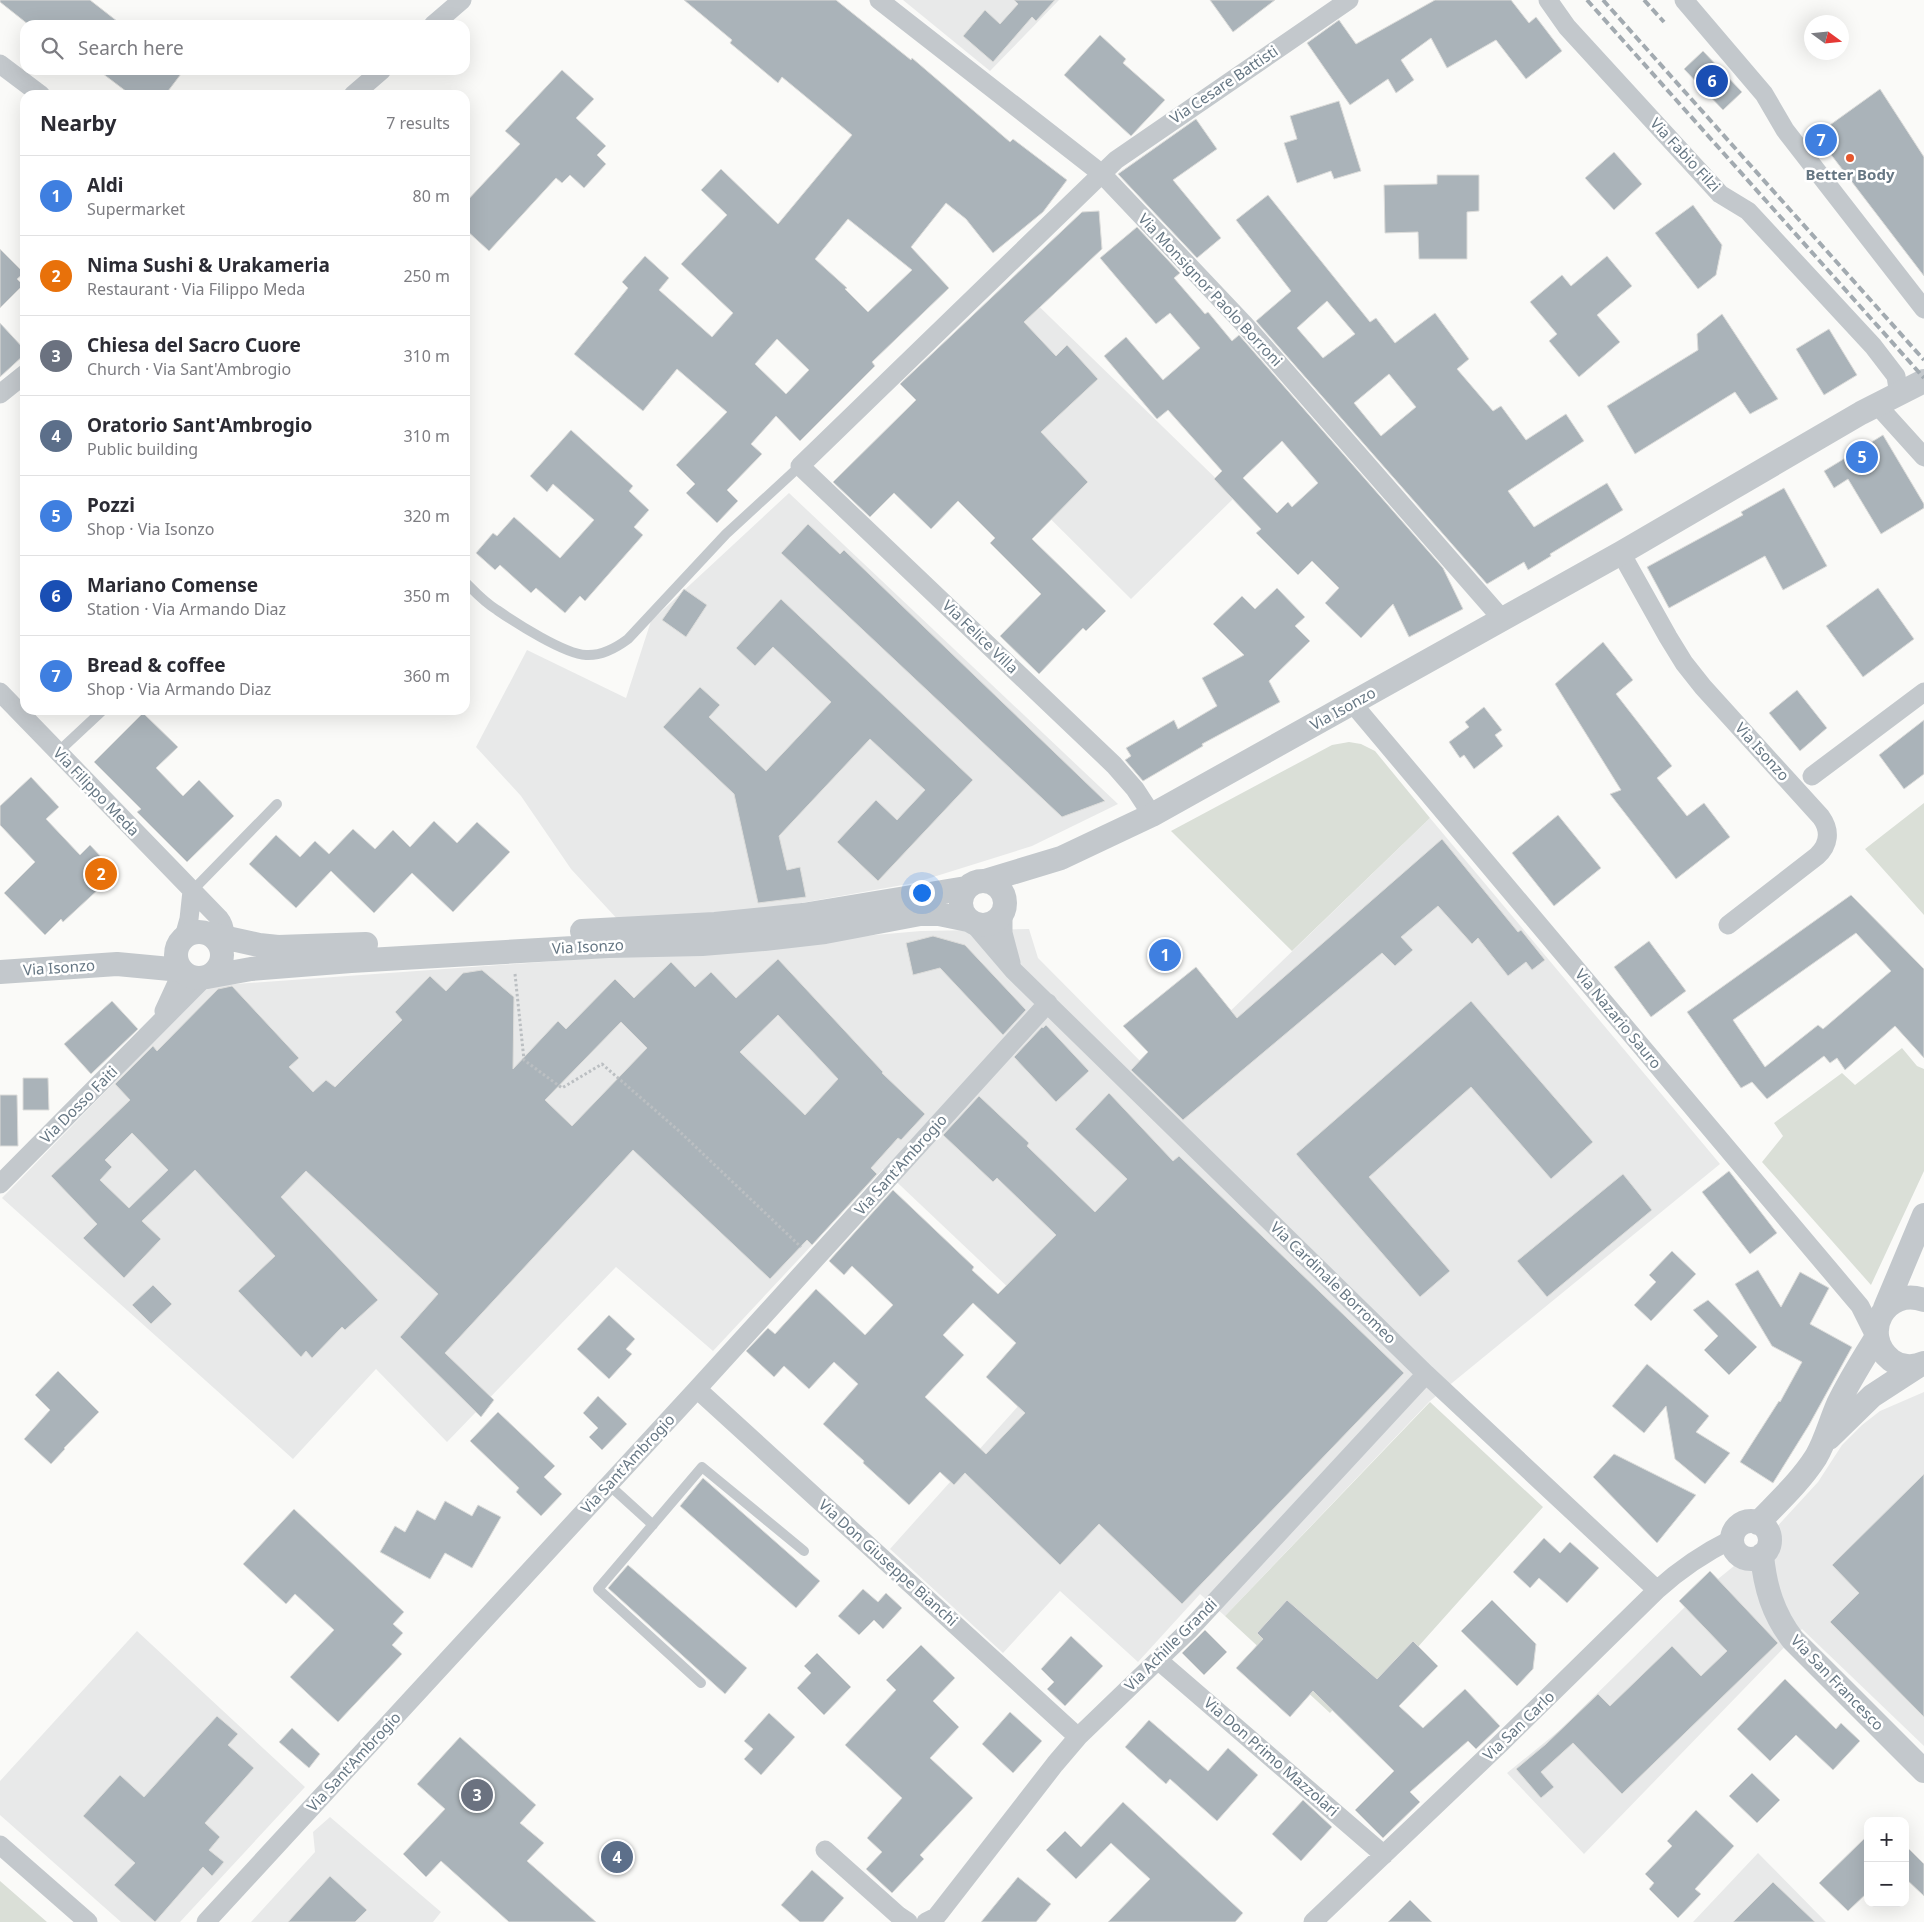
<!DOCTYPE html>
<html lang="en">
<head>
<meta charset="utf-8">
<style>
	:root { --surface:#fff; --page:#f7f7f7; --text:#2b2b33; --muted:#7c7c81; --line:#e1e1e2; --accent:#ea580c }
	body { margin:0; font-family:"Noto Sans",sans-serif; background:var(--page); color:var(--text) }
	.controls { position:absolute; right:15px; bottom:15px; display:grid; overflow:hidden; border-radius:10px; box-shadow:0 5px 20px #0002 }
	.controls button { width:45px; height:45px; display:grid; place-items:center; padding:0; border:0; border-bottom:1px solid var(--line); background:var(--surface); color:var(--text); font:25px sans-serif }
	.compass { position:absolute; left:1804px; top:15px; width:45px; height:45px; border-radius:50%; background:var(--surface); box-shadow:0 5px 20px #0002; rotate:105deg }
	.you { position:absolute; left:921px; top:892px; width:18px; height:18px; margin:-12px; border:4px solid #fff; border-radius:50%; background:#1a73e8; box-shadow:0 0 0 8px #1a73e833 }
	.badge { display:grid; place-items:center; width:32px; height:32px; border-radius:50%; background:var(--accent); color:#fff; font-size:16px; font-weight:700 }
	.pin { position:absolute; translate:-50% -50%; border:2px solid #fff; box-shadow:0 1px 5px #0006 }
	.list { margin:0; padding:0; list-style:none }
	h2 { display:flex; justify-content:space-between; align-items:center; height:65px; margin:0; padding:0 20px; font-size:21px }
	h2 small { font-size:16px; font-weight:400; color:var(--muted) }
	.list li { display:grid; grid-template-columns:32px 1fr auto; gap:15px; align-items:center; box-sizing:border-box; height:80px; padding:0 20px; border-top:1px solid var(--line) }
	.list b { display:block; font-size:19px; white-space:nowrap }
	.list p { margin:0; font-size:16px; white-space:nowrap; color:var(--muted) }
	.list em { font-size:16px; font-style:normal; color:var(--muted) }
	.icon { flex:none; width:28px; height:28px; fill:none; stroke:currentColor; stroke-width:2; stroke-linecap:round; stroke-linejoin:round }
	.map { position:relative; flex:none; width:1924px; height:1922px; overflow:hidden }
	.search { position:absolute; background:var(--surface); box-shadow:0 5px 20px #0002; left:20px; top:20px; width:450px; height:55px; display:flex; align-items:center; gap:12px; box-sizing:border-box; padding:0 18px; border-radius:15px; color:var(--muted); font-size:19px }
	.panel { position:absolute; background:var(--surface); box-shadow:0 5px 20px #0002; left:20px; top:90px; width:450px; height:625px; border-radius:15px }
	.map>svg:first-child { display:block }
	.built { fill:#e8e9e9 }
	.green { fill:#dadfd7 }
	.building { fill:#aab3b9; stroke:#dcdcda; fill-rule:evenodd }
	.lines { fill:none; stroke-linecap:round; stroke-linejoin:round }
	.path { stroke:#bbbfc2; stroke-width:3; stroke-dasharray:2.5 2.5; stroke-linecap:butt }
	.service { stroke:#c3c8cc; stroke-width:10 }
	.minor { stroke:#c3c8cc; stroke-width:19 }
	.tertiary { stroke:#c3c8cc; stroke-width:24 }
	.rail { stroke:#a2aab0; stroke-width:4; stroke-dasharray:8 4; stroke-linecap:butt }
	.poi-dot { fill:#e4572e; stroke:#fff; stroke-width:2 }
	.labels { text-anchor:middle; stroke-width:5; stroke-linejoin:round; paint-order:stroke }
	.street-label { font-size:15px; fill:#657683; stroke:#fff }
	.poi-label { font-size:15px; font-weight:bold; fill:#657683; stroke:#fff }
</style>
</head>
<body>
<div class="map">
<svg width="1924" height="1922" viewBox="0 0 1924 1922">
	<rect width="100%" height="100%" fill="#fafaf8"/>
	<path class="built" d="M903,0h156l-69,71z
		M1015,283l220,214 -104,102 -217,-216z
		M789,493l329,311 -86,42 -118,37 -152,27 -142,12 -49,-53 -50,-73 -45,-49 51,-97 99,48 25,-77z
		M1430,818l290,346 -290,237 -205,215 -25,-22 -62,68 -78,-71 -57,62 -113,-104 181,-202 -188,-178 -170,182 -97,-84 -169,175 -71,-73 -83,90 -291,-261 206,-212 445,-32 268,-23 108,-2 9,29 121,122z
		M1924,1392v354l-122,-117 -218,225 -77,-81 53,-43 131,-129 70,-57 57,-62 24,-37 20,-20 18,-14z
		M137,1631l168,156 -125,135h-59l-121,-107v-34z
		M330,1817l111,95 -8,10h-182l64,-70 -2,-20z
		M1758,1853l68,69h-133z"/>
	<path class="green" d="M1349,742l12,2 14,7 55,67 -138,133 -121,-120 161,-86z
		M1924,803v112l-59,-66z
		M1902,1048l15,18 7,3v102l-53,114 -109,-123 21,-26 -9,-13 68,-50 13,12z
		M1430,1402l113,105 -160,179 -17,-14 -36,41 -105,-97z
		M0,1881l47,41h-47z"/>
	<path class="building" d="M0,0h90l32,25h-93l-29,-23z
		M684,0h152l75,60 1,-2 98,84 3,-3 54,41 -24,32 -50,41 -27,-34 -20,-16 -35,44 38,41 -77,74 3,4 -75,75 -24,-25 -25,28 11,10 -35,36 11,11 -21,22 -31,-30 9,-9 -19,-19 51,-53 -50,-43 -34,42 -69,-57 54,-66 -6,-6 23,-26 24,22 -10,12 53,47 21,-24 -52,-49 46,-49 -26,-25 20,-21 57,55 74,-89 -70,-58 -4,6 -48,-40 2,-3zM848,219l64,51 -44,42 -23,-23 2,-1 -32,-29zM777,339l32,31 -23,24 -31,-30z
		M1014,0h41l-19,21 -4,-4 -39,45 -30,-26 22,-26 15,14 18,-20z
		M1210,0h65l-42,32z
		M1435,0h76l18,23 7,-6 26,34 -36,28 -30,-39 -49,28 -16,-30 -30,22 13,20 -18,13 -8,-14 -38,26 -43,-62 32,-23 17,24z
		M1100,35l26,24 -3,4 42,37 -34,36 -67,-61z
		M1703,51l39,41 -19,18 -39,-41z
		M98,70h86l-19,25h-34z
		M562,70l32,29 -18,19 30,28 -9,9 9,9 -22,24 -14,-13 -8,8 -6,-5 -67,73 -24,-22v-26l55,-59 -15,-13z
		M1880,89l44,68v119l-108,-141z
		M1339,101l22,70 -27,8 -3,-8 -34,12 -13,-40 13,-4 -7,-23z
		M1196,119l21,30 -44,31 48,58 -24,20 -79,-84z
		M1614,152l28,32 -28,26 -29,-32z
		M1437,175h42v36l-12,1v47h-48l-1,-27 -33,1 -1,-48 53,-1z
		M1268,195l102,127 6,-4 19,25 40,-30 34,46 -12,10 36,42 8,-5 25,34 40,-26 18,27 -76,50 26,36 73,-44 16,27 -73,44 1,2 -23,14 -4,-8 -37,22 -231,-263 35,-30 -55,-71zM1327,301l28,33 -32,24 -26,-30zM1389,374l27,33 -35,29 -27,-33z
		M1693,205l29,40 -6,30 -18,14 -43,-56z
		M1099,211l3,38 -78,73 32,34 11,-11 31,34 -57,53 47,50 -56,57 74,72 -20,20 -3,-3 -44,46 -39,-38 41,-42 -51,-51 5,-5 -37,-37 -27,28 -37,-36 -24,24 -37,-35 83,-82 -16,-16 182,-172z
		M1137,227l43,46 -6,5 31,36 3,-2 24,29 7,-6 204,233 20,41 -54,28 -16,-33 -32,34 -36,-35 14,-15 -27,-27 -14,14 -42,-42 5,-4 -47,-50 8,-8 -54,-61 -11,9 -53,-63 22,-19 37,43 37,-32 -30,-35 -14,11 -56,-66zM1282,441l36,42 -26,24 -4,-5 -11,11 -34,-35z
		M0,249l24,24 -7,6 6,6 -23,23z
		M1607,256l25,30 -35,29 23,27 -41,35 -30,-36 8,-7 -27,-32 32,-27 9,11z
		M1722,314l56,85 -28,15 -15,-22 -100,62 -28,-48 91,-56 -1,-16z
		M0,323l25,27v4l-25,23z
		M1829,329l28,46 -33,20 -28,-46z
		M571,430l62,56 -4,5 20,19 -15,17 9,8 -58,66 -5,-5 -15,17 -29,-25 -5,5 -31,-28 -5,5 -19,-17 17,-20 4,3 17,-19 46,41 34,-38 -41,-36 -6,8 -17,-16z
		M1883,435l41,69v4l-43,26 -33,-55 -14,9 -10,-17z
		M1784,488l43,78 -44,24 -18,-34 -96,52 -22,-41 96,-52 -2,-3z
		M808,524l32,30 4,-4 261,251 -43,16 -281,-264z
		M1277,588l28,29 -10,9 15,15 -41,40 11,21 -78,42 1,2 -60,35 -18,-21 6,-4 -5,-8 48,-28 4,9 39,-23 -15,-28 42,-23 -31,-31 29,-28 13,13z
		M1878,588l36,51 -51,38 -37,-51z
		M684,589l23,16 -21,32 -24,-17z
		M781,599l192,181 -95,101 -41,-39 39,-42 21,20 28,-30 -55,-51 -91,97 8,34 13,-3 6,30 -48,6 -24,-109 -71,-67 37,-40 20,18 -11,12 57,54 65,-69 -58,-55 -18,19 -19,-18z
		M1603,642l30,38 -17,14 56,72 -15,12 30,38 17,-13 26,34 -54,42 -66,-85 11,-4 -66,-106z
		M1797,690l30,38 -27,23 -31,-38z
		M1484,707l18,23 -7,5 8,11 -29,23 -10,-14 -4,3 -11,-16 20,-15 -4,-5z
		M143,713l35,34 -22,21 27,28 16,-16 35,36 -47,46 -50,-50 4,-3 -47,-47z
		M1924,720v54l-20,15 -25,-34z
		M31,777l28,30 -13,12 34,36 10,-10 26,28 -53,49 -2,-3 -16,16 -41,-42 31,-31 -35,-37v-19z
		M1558,815l43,53 -47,38 -42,-53z
		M434,821l23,22 20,-21 33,30 -57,60 -41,-39 -38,40 -43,-42 -35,37 -47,-44 27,-29 24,22 15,-16 14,13 24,-25 22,20 18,-19 17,17z
		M1442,839l76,93 3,-2 24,30 -13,10 -6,-8 -18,14 -30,-38 -6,6 -34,-38 -37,31 12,13 -18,16 -13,-13 -199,167 -52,-50 17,-18 -25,-26 73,-59 41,51z
		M1851,895l73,74v89l-29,-32 -50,44 -8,-12 -7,5 -6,-7 -57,43 -15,-17 -11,6 -54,-76zM1856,933l35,38 -68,58 -5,-4 -53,42 -32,-47z
		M933,936l32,9 61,65 -23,25 -63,-67 -27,7 -7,-32z
		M1649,941l37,50 -35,26 -37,-50z
		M778,959l105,113 -1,1 43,41 -24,26 -3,-2 -27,30 6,6 -65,71 -5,-5 -37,39 -137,-129 -188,203 49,47 -13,17 -81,-80 38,-43 -132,-123 -25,26 97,103 -33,30 -3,-3 -30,31 -6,-7 -5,6 -63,-66 37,-35 -80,-86 -53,51 19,18 -37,39 -41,-40 14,-14 -46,-48 79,-76 -15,-16 38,-38 4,5 61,-62 14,-3 67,72 -10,9 24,25 13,-12 9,7 67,-67 -7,-8 35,-36 16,15 17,-18 19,-3 32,27 -1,72 45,-48 8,8 49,-50 19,19 37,-36 24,25 16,-15 25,26zM778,1015l60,64 -33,36 -65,-63zM621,1022l26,26 -75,78 -27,-26zM132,1133l36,37 -39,38 -29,-28 12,-13 -7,-7z
		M112,1001l26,28 -47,45 -27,-30z
		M1471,1001l122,141 -42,37 -80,-92 -102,90 81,94 -30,26 -124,-143z
		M1046,1025l43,46 -33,31 -42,-45 28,-30 1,1z
		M23,1078h25l1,32h-26z
		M1109,1093l64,68 6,-5 225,217 -222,231 -83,-80 -39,41 -95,-92 -11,12 -14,-13 -31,33 -46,-42 1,-2 -41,-37 35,-40 -24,-22 -25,27 -25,-23 -10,11 -28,-26 22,-23 7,6 41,-45 49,46 28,-30 -41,-39 -8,9 -15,-14 64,-71 81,77 -2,3 26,24 58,-59 -59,-57 -4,4 -50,-47 36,-39 50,47 -2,3 68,66 32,-33 -52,-50zM973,1303l43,40 -30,34 39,36 -39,41 -61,-57 39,-42 -21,-20z
		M0,1095h17l1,51h-18z
		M1729,1171l48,62 -27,21 -48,-62z
		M1623,1174l29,36 -105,87 -30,-36z
		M1672,1251l24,23 -45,47 -17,-16 22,-23 -7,-7z
		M1758,1270l23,37 19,-35 29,16 -19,36 42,23 -43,78 -36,58 -33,-21 39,-61 1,1 22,-40 -30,-16 -37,-62z
		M153,1285l19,19 -21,20 -19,-19z
		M1708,1300l49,47 -28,28 -25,-25 14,-14 -25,-26z
		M609,1315l26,24 -9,10 6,5 -23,25 -32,-30z
		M1647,1364l62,52 -13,16 34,21 -25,31 -30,-25 -9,-53 -22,27 -32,-27z
		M58,1371l41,41 -35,36 1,1 -14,15 -27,-25 26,-29 -15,-15z
		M598,1396l29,28 -25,26 -13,-13 9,-9 -15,-15z
		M498,1412l57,54 -11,11 18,17 -21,22 -25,-24 3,-4 -49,-47z
		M1614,1454l82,41 -39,48 -64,-66z
		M1924,1474v243l-94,-95 29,-29 -27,-28z
		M703,1478l117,103 -24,27 -116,-102z
		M445,1501l27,15 6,-11 23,12 -29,51 -27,-15 -15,26 -50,-27 15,-26 10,6 12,-22 18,10z
		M294,1509l110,103 -11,12 10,9 -11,12 10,9 -64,68 -48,-45 44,-47 -39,-36 -9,10 -43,-40z
		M1544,1538l16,15 10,-11 29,26 -32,35 -28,-25 -9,10 -17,-16z
		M628,1565l119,103 -22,26 -117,-106z
		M1710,1571l68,72 -156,151 -49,-51 -32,29 13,15 -13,11 -25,-29 30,-25 52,-50 12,12 62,-60 29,30 26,-25 -48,-50z
		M863,1589l15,13 8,-9 16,15 -19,21 -9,-9 -15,15 -21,-19z
		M1287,1600l90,79 36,-38 25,25 -39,40 24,22 42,-39 35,37 -24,23 -8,-8 -58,51 10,10 -37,36 -28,-28 39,-39 -81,-80 -23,26 -54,-49 27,-29 -6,-6z
		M1492,1600l44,44 -3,25 -16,17 -56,-55z
		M1205,1630l22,22 -23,23 -22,-22z
		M1071,1636l32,30 -38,40 -18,-17 7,-7 -13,-13z
		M921,1645l34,33 -22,23 26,26 -29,31 43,40 -53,57 4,4 -32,34 -26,-24 16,-17 -15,-14 35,-40 -57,-53 51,-55 -10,-10z
		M817,1653l34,34 -27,28 -27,-27 14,-15 -7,-7z
		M1785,1679l51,50 5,-6 19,18 -27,29 -37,-35 -26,26 -33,-32z
		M1010,1712l32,29 -29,32 -31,-29z
		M769,1713l26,24 -34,38 -17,-16 9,-10 -9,-8z
		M217,1716l21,18 -10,11 26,23 -49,55 15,14 -11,13 15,12 -12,14 -9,-9 -48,55 -41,-37 21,-22 -52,-47 37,-41 24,22z
		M1149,1720l59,51 20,-23 30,27 -41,46 -47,-42 -4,5 -41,-37z
		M292,1728l28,26 -11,14 -30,-26z
		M460,1737l76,68 -16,18 24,20 -17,18 69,61h-87l-68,-61 -15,16 -23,-23 42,-45 -28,-25z
		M1752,1773l28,27 -23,23 -28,-27z
		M1303,1800l29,27 -31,34 -29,-27z
		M1123,1802l120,111 -8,9h-127l42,-43 -39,-36 -35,36 -30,-29 19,-19 16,16z
		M1696,1810l38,36 -39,43 6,5 -23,24 -29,-29 5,-6 -9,-9 27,-28 -5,-5z
		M1868,1835v57l-20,19 -29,-28z
		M1905,1845l19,19v32l-19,-18z
		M812,1870l32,28 -21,24h-23l-19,-17z
		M330,1876l37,34 -12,12h-67z
		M1018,1877l33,27 -15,18h-55z
		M1773,1882l42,40h-82z
		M1410,1900l22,22h-44z"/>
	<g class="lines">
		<path class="path" d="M515,974l9,86 38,28 40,-24 77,67 122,116"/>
		<path class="service" d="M465,582c10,10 20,21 32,28 19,13 67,44 89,45 16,1 30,-7 42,-16l98,-105 74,-68
			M58,752l45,-42
			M192,891l85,-87
			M609,1485l44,40
			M701,1683l-103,-94 104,-122 102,84"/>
		<path class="minor" d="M879,0l223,174 142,150 259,296
			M1548,0l19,27 153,167 28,17 125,135 23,30 3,19
			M1684,0l80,94 21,36 139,179
			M433,25l29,-25
			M0,64l41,31
			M353,95l29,-25
			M0,394l25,-20
			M1878,406l46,51
			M1621,553l47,84 16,26 19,24 118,130c10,14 8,28 -4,39l-89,69
			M0,692l219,226c8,10 6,20 3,31
			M1353,704l507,602 16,32
			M1812,776l112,-84
			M1152,815l-17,-26 -21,-24 -314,-299 316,-306 233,-160
			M1003,913v20l8,30
			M973,923l41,48 412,403 231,216
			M184,937l5,-18 3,-28
			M164,1011l18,-39
			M0,1184l203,-205
			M697,1389l381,348
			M1158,1660l226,195
			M0,1845l88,77
			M825,1850l74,66 9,6
			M206,1922l491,-533 351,-386
			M926,1922l10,-5 4,-5 115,-148 23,-27 110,-106 238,-257
			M1313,1922l187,-178 157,-154c23,-21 47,-37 75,-51"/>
		<path class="tertiary" d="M985,881l76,-23 91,-43 469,-262 240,-140 63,-32
			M961 903a22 22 0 1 1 44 0a22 22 0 1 1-44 0Z
			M582,931l133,-7 88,-9 163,-27
			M176 955a23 23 0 1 1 46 0a23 23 0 1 1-46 0Z
			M209,934l50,11 19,2 88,-3
			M0,972l117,-8 64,6
			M207,977l44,-8 100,-8 257,-15 94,-2 62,-5 61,-7 95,-18h19l29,6
			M1924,1300c-38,-14 -65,34 -33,60 9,7 22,8 33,3
			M1885,1308l39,-93
			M1829,1438l43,-42 46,-30
			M1732 1540a19 19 0 1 1 38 0a19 19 0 1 1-38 0Z
			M1758,1523c20,-21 42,-41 58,-66 10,-17 14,-35 22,-53 11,-23 25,-45 38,-66
			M1762,1555c3,32 11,59 31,85l131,131"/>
		<path class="rail" d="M1587,0l337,378
			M1603,0l321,360
			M1644,0l20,22"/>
	</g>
	<circle class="poi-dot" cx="1850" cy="158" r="5"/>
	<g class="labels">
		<g class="street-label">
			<text transform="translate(1224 85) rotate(-34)" y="5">Via Cesare Battisti</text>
			<text transform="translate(1685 155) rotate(47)" y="5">Via Fabio Filzi</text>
			<text transform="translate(1210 290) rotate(47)" y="5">Via Monsignor Paolo Borroni</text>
			<text transform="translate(980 637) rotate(44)" y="5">Via Felice Villa</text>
			<text transform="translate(1343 709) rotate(-29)" y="5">Via Isonzo</text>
			<text transform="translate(1762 752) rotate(48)" y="5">Via Isonzo</text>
			<text transform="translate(96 792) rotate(46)" y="5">Via Filippo Meda</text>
			<text transform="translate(588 947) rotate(-3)" y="5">Via Isonzo</text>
			<text transform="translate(59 968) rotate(-4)" y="5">Via Isonzo</text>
			<text transform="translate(1618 1019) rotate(50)" y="5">Via Nazario Sauro</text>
			<text transform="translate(79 1105) rotate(-45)" y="5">Via Dosso Faiti</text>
			<text transform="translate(901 1165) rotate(-48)" y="5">Via Sant'Ambrogio</text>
			<text transform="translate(1333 1283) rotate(44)" y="5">Via Cardinale Borromeo</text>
			<text transform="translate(628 1464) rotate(-47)" y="5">Via Sant'Ambrogio</text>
			<text transform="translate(888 1563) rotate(42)" y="5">Via Don Giuseppe Bianchi</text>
			<text transform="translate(1171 1645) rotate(-45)" y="5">Via Achille Grandi</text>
			<text transform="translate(1837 1683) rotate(46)" y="5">Via San Francesco</text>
			<text transform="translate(1519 1726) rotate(-44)" y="5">Via San Carlo</text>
			<text transform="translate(1271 1757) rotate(41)" y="5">Via Don Primo Mazzolari</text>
			<text transform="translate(354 1762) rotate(-47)" y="5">Via Sant'Ambrogio</text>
		</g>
		<g class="poi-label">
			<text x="1850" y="180">Better Body</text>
		</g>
	</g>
</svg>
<div class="controls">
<button>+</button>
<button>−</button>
</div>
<svg class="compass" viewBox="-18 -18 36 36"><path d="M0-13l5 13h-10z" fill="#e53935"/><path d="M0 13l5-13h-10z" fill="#7c7c81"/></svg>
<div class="you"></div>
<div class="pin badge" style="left:1165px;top:955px;background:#3f7fe0">1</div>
<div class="pin badge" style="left:101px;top:874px;background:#e8710a">2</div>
<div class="pin badge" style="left:477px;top:1795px;background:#6b7280">3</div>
<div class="pin badge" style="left:617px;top:1857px;background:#5c6f8a">4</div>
<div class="pin badge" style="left:1862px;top:457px;background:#3f7fe0">5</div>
<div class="pin badge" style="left:1712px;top:81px;background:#1a4fb4">6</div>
<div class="pin badge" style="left:1821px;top:140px;background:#3f7fe0">7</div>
<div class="search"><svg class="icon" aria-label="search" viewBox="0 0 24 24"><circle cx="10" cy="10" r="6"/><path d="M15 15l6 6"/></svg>Search here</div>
<section class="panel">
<h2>Nearby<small>7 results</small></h2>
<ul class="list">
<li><span class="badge" style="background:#3f7fe0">1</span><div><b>Aldi</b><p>Supermarket</p></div><em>80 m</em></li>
<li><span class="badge" style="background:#e8710a">2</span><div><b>Nima Sushi &amp; Urakameria</b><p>Restaurant · Via Filippo Meda</p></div><em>250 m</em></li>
<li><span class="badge" style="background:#6b7280">3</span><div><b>Chiesa del Sacro Cuore</b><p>Church · Via Sant'Ambrogio</p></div><em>310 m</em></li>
<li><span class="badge" style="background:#5c6f8a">4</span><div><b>Oratorio Sant'Ambrogio</b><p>Public building</p></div><em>310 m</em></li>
<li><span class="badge" style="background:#3f7fe0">5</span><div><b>Pozzi</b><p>Shop · Via Isonzo</p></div><em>320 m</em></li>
<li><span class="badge" style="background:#1a4fb4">6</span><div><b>Mariano Comense</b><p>Station · Via Armando Diaz</p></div><em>350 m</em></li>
<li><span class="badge" style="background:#3f7fe0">7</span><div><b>Bread &amp; coffee</b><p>Shop · Via Armando Diaz</p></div><em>360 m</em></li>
</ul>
</section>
</div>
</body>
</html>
